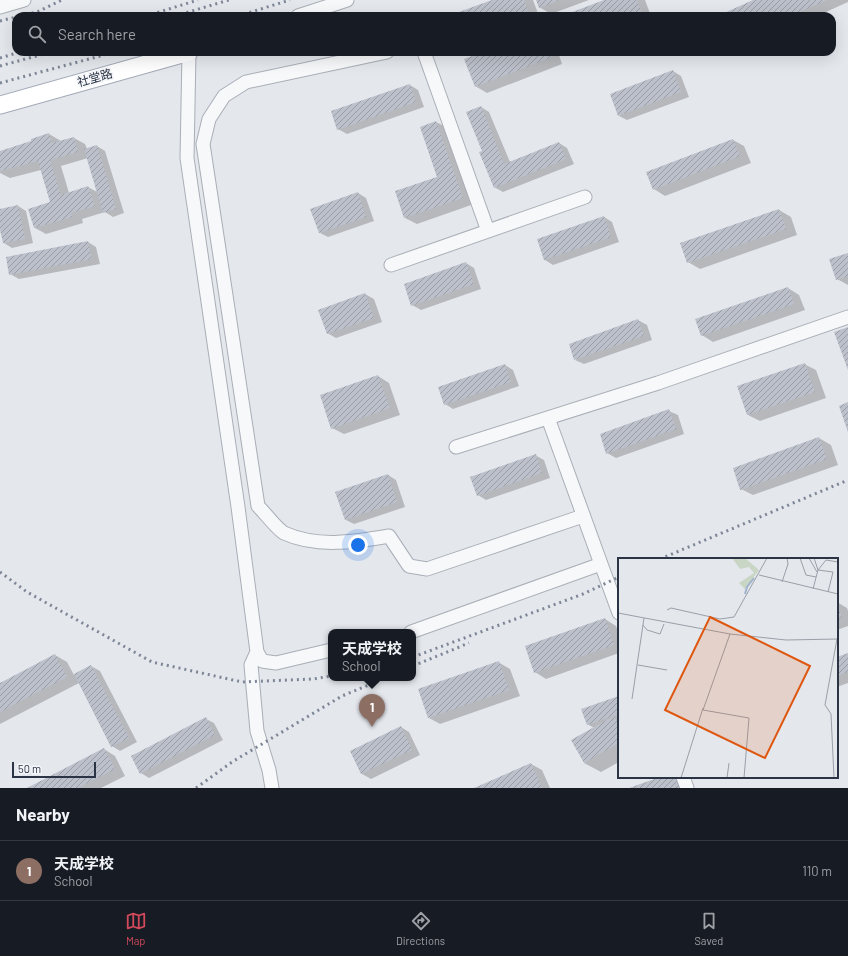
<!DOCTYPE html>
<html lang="en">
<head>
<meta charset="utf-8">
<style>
	:root { --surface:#171b24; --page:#242831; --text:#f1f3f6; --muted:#9ea1a6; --line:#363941; --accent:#d1495b }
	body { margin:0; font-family:Barlow,"Noto Sans SC",sans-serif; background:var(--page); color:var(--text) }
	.scale { position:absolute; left:12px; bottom:10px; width:84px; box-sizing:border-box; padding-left:4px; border:2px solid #2b3445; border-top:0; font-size:11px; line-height:14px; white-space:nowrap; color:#2b3445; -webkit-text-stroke:3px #f4f6f9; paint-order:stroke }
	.you { position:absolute; left:358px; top:545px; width:14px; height:14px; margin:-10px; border:3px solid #fff; border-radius:50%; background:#1a73e8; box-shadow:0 0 0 6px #1a73e833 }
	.badge { display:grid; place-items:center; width:26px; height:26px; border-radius:50%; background:var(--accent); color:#fff; font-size:13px; font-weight:700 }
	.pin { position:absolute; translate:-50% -33px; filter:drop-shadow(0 1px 2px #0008) }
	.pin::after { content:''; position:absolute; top:21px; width:14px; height:12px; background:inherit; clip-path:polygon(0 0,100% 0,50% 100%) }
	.popup { position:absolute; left:328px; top:629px; width:88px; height:52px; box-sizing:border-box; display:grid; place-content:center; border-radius:8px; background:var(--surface); filter:drop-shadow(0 1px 3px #0005); font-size:13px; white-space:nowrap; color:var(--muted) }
	.popup b { font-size:15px; color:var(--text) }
	.popup::after { content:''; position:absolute; left:50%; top:100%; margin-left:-8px; border:8px solid transparent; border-top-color:var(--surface) }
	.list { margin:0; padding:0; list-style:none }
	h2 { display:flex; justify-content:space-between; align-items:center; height:52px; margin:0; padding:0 16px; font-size:17px }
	h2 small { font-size:13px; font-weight:400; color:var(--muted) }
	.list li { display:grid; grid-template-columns:26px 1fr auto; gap:12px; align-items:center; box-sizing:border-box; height:60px; padding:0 16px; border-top:1px solid var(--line) }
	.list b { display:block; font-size:15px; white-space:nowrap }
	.list p { margin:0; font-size:13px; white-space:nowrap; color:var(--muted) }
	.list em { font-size:13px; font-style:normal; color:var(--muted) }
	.icon { flex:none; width:22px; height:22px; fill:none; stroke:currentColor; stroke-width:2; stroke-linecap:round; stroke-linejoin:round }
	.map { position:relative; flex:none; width:848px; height:788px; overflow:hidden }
	.search { position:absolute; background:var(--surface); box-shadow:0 4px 16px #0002; left:12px; right:12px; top:12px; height:44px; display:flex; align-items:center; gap:10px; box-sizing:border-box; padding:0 14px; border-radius:12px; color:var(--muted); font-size:15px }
	.sheet { height:112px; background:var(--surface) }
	nav { display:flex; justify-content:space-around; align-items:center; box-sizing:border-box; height:56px; border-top:1px solid var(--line); background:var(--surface); font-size:11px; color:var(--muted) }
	nav a { display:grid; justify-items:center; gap:2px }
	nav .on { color:var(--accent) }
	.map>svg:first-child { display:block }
	.shadow { fill:#0003; fill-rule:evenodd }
	.building { fill:url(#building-hatch) }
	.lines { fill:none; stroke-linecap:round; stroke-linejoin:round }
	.minor-casing { stroke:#a9aeb7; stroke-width:15 }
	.major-casing { stroke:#a3abb8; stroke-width:19 }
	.minor { stroke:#f7f8fa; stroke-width:13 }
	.major { stroke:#fff; stroke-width:17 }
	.rail { stroke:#7d8696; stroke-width:3; stroke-dasharray:2 4; stroke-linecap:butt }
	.labels { text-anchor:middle; stroke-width:3.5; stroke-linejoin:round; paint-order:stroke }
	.street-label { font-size:12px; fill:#2b3445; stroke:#f4f6f9 }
	.inset-river { fill:none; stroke:#9fb4cc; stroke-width:2 }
	.inset-road { fill:none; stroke:#9a9fa9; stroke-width:1 }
	.view { fill:#df570f; fill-opacity:0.15; stroke:#df570f; stroke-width:2 }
	.inset-edge { fill:none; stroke:#2b3445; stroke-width:2 }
</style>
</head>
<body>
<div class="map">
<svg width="848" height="788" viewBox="0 0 848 788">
	<defs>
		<pattern id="building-hatch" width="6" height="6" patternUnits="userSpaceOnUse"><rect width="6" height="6" fill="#bbc0ca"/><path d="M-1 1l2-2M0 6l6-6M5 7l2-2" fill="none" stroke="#989da6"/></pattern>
	</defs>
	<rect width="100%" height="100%" fill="#e4e7ec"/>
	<path class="shadow" d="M495,0h38l6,16h-89z
		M537,0h52l-38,14 -12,-7z
		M607,0h38l6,16h-86z
		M755,0h93v2l-31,14h-93z
		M486,52h72l4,12 -75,29 -12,-7z
		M673,71l8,5 8,21 -62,23 -8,-4z
		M410,85l8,5 6,17 -77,27 -9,-5z
		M481,107l8,5 21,50 49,-19 8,5 7,16 -71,28 -9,-5 -11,-36z
		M436,122l12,6 26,76 -57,20 -12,-6 -9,-26 42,-15z
		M49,134l12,7 13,-3 11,6 2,5 10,-3 8,5 19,62 -11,4 -8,-5 -23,7 1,4 -37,11 -11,-6 -6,-18 22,-7 -10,-33 -31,8 -10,-5v-21l33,-10zM88,158l11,35 -11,-6 -19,6 -8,-27z
		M733,140l11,6 7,17 -86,33 -11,-7z
		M358,193l8,5 8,23 -46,16 -8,-4z
		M18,206l8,5 7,32 -21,5 -8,-5 -4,-18v-15z
		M779,210l12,7 6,18 -97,34 -12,-7z
		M604,217l8,5 7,20 -66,23 -8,-5 -7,-20z
		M88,242l8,5 4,17 -81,15 -9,-5z
		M848,254v31l-11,-6z
		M466,263l8,5 7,21 -60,21 -9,-5z
		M788,288l11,7 6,15 -92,32 -11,-7z
		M365,294l9,5 8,23 -46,16 -9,-5z
		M638,320l9,5 5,15 -68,24 -9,-4z
		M804,364l12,6 10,28 -66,23 -12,-6 -10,-28z
		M505,365l8,5 6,16 -66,23 -8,-5z
		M378,376l11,7 11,32 -56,19 -12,-6z
		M669,411l9,4 6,19 -68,24 -9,-5z
		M819,438l12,7 7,20 -85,30 -12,-6z
		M535,455l9,5 6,18 -64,22 -8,-5z
		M388,475l8,5 9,27 -51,17 -8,-4z
		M837,602l10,6 1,3v15l-11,4z
		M605,619l11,7 3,7v20l-73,26 -11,-7z
		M848,654v29l-11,4v-29z
		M55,655l12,7 7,13 17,-9 9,5 37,71 -17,9 -8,-5 -33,-63 -79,41v-40z
		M498,662l12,7 10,27 -80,28 -11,-6z
		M619,697v65l-18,10 -17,-9 10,-35 -7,-4z
		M206,719l8,4 9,17 -74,38 -8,-5z
		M401,727l8,5 11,23 -49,24 -9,-5 -11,-23z
		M104,749l11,7 10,20 -24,12h-72z
		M531,764l11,6 8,18h-73z
		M663,777h16l6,11h-53z"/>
	<path class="building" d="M492,0h32l4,11 -15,5h-65z
		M536,0h24l-21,8z
		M604,0h33l6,16h-81z
		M753,0h74l-36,16h-68l-1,-2z
		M483,52h67l2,5 -77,30 -11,-28z
		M673,70l8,22 -63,24 -8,-22z
		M410,84l6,18 -79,28 -6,-19z
		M481,106l23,58 55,-22 7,17 -72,29 -15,-36 3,-1 -16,-39z
		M436,121l27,77 -59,20 -9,-27 42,-14 -17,-50z
		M49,133l3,10 22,-6 4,15 -28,8 11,35 27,-9 7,20 -24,7 1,4 -38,11 -6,-19 22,-7 -12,-41 -38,10v-20l31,-10v-2z
		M733,139l7,17 -87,34 -7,-18z
		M97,145l19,64 -13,4 -19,-64z
		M358,192l8,25 -47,16 -9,-24z
		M18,205l7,34 -22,4 -3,-13v-21z
		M779,209l7,20 -99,34 -7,-20z
		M604,216l7,21 -67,23 -7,-21z
		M88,241l4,18 -83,16 -3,-18z
		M848,253v23l-12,4 -7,-21z
		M466,262l8,22 -63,22 -7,-22z
		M788,287l6,17 -93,32 -6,-17z
		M365,293l9,25 -47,16 -9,-24z
		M638,319l6,17 -70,24 -5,-16z
		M848,327v43l-14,-38z
		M805,363l10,29 -68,23 -10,-29z
		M505,364l6,18 -67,23 -6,-18z
		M378,375l12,33 -59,21 -11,-34z
		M848,402v30l-9,-26z
		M669,409l7,20 -70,25 -6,-20z
		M819,437l8,22 -87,31 -7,-22z
		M536,454l6,19 -65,23 -7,-19z
		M388,474l9,28 -52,18 -10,-28z
		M837,604l5,13 -5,3z
		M605,618l9,27 -80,28 -9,-27z
		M848,653v19l-11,4v-19z
		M55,654l12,23 -67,35v-29z
		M499,661l10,29 -81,28 -10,-29z
		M91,665l38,73 -18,9 -37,-73z
		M619,696v18l-32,11 -6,-16z
		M614,716l5,10v17l-35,20 -13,-23z
		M206,717l9,18 -75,39 -9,-18z
		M401,726l11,24 -51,24 -11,-23z
		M104,748l11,21 -37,19h-51z
		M531,763l11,25h-68z
		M660,777h15l4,11h-50z"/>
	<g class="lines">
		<g class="minor-casing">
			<path id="minor" d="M0,7l24,-7
				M298,16l49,-16
				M189,52l-2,106 51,349 19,145 5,9 14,2 55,-13
				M387,52l-141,30 -22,14 -15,23 -6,25 55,362c7,7 19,23 26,27 33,15 70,9 105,3l20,30 18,3 156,-53
				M424,52l64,179
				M391,265l194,-68
				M548,418l53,146
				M456,447l202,-64 190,-66
				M411,632l190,-68 18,49
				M257,652l-6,13 6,66 12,39 3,18
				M683,777l4,11"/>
		</g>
		<g class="major-casing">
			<path id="major" d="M0,105l189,-53"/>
		</g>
		<use href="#minor" class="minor"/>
		<use href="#major" class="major"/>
		<path class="rail" d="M20,16l17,-4 25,-12
			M146,16l52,-16
			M175,16l54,-16
			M238,16l52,-16
			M0,21l16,-4
			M0,58l20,-6
			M0,66l51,-14
			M0,83l115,-31
			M660,559l188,-79
			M0,572l27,20 125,70 90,20 71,-3 18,-3
			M413,657l170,-63 36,-17
			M413,666l56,-23
			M196,788l36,-26 110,-66 44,-18"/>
	</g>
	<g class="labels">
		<g class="street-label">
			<text transform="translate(95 78) rotate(-16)" y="4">社堂路</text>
		</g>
	</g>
	<g transform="translate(618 558)">
		<rect width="220" height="220" fill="#e4e7ec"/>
		<path d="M114,0h13l14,12 -14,19 -6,-6 15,-10 -5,-6 -9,2z" fill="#c9d6c5"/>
		<path class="inset-river" d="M127,36l2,-7 7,-9"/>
		<path class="inset-road" d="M182,0l6,17 10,2M191,0l8,14M196,0l4,12 15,2 -5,20M141,17l79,19M164,24l6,-18 -1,-6M195,31l5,-19 8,-10 12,2M49,52l4,-2 49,11 14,-2 33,-59M0,55l112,21M25,67l4,5 13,4 4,-10M20,107l29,5M14,141l12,-81M63,220l22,-70M109,220l2,-15M126,220l5,-60 -46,-8 27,-76 56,6 52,-1M216,220l-3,-64 -6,-9 12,-66"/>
		<path class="view" d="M92,59l100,49 -45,92 -100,-48z"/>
		<rect width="220" height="220" class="inset-edge"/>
	</g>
</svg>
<div class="scale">50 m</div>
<div class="you"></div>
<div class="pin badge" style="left:372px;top:727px;background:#8d6e63">1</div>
<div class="popup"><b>天成学校</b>School</div>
<div class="search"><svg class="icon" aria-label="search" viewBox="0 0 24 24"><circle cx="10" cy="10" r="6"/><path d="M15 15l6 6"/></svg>Search here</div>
</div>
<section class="sheet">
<h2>Nearby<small></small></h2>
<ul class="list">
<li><span class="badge" style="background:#8d6e63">1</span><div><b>天成学校</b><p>School</p></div><em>110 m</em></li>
</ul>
</section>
<nav>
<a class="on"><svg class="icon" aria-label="map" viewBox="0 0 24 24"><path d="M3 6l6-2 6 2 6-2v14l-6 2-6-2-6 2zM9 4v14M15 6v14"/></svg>Map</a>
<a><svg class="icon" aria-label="directions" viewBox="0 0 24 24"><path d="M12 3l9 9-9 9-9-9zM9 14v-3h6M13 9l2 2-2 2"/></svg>Directions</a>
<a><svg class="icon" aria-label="saved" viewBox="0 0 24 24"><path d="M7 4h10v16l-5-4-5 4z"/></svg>Saved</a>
</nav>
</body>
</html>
